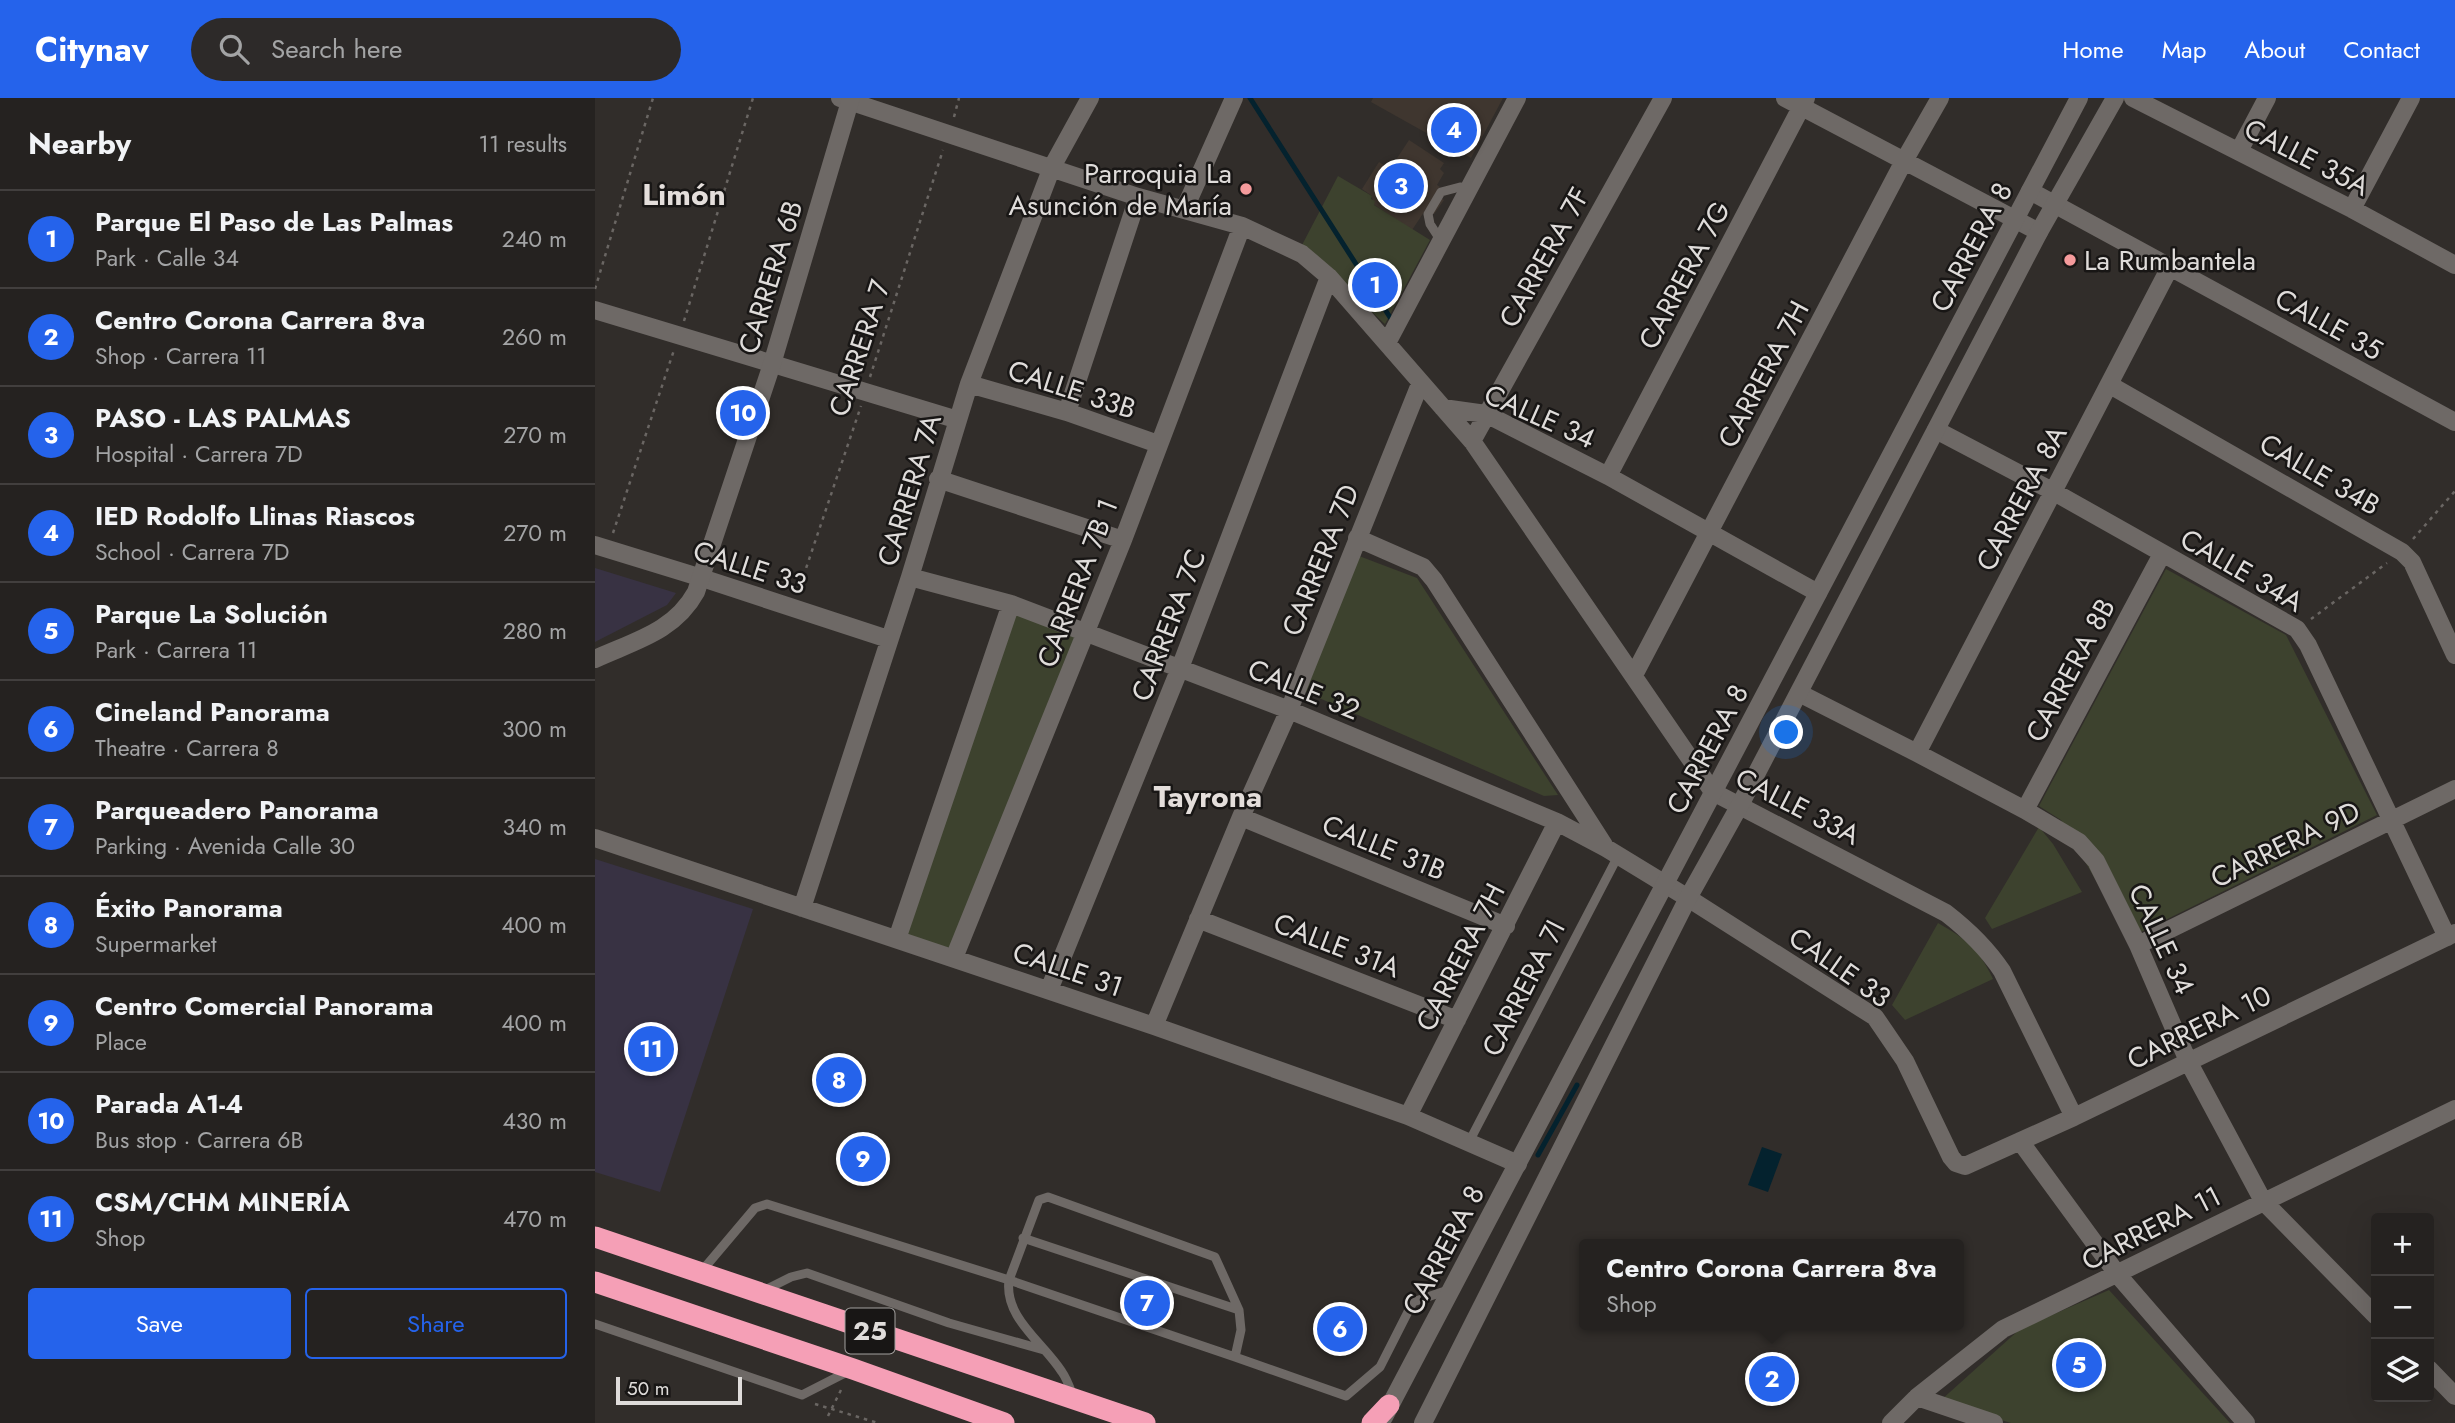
<!DOCTYPE html>
<html lang="en">
<head>
<meta charset="utf-8">
<style>
	:root { --surface:#252220; --page:#2d2a29; --text:#f1f3f6; --muted:#a3a4a5; --line:#423f3e; --accent:#2563eb }
	body { margin:0; font-family:Jost,sans-serif; background:var(--page); color:var(--text) }
	.controls { position:absolute; right:21px; bottom:21px; display:grid; overflow:hidden; border-radius:7px; box-shadow:0 7px 28px #0002 }
	.controls button { width:63px; height:63px; display:grid; place-items:center; padding:0; border:0; border-bottom:2px solid var(--line); background:var(--surface); color:var(--text); font:35px sans-serif }
	.scale { position:absolute; left:21px; bottom:18px; width:126px; box-sizing:border-box; padding-left:7px; border:4px solid #dfdcda; border-top:0; font-size:19px; line-height:24px; white-space:nowrap; color:#dfdcda; -webkit-text-stroke:5px #181615; paint-order:stroke }
	.you { position:absolute; left:1192px; top:635px; width:24px; height:24px; margin:-18px; border:5px solid #fff; border-radius:50%; background:#1a73e8; box-shadow:0 0 0 10px #1a73e833 }
	.badge { display:grid; place-items:center; width:46px; height:46px; border-radius:50%; background:var(--accent); color:#fff; font-size:23px; font-weight:700 }
	.pin { position:absolute; translate:-50% -50%; border:4px solid #fff; box-shadow:0 2px 7px #0006 }
	.popup { position:absolute; left:984px; top:1141px; width:385px; height:91px; box-sizing:border-box; display:grid; place-content:center; border-radius:7px; background:var(--surface); filter:drop-shadow(0 2px 5px #0005); font-size:23px; white-space:nowrap; color:var(--muted) }
	.popup b { font-size:26px; color:var(--text) }
	.popup::after { content:''; position:absolute; left:50%; top:100%; margin-left:-14px; border:14px solid transparent; border-top-color:var(--surface) }
	.list { margin:0; padding:0; list-style:none }
	h2 { display:flex; justify-content:space-between; align-items:center; height:91px; margin:0; padding:0 28px; font-size:30px }
	h2 small { font-size:23px; font-weight:400; color:var(--muted) }
	.list li { display:grid; grid-template-columns:46px 1fr auto; gap:21px; align-items:center; box-sizing:border-box; height:98px; padding:0 28px; border-top:2px solid var(--line) }
	.list b { display:block; font-size:26px; white-space:nowrap }
	.list p { margin:0; font-size:23px; white-space:nowrap; color:var(--muted) }
	.list em { font-size:23px; font-style:normal; color:var(--muted) }
	.actions { display:flex; gap:14px; padding:21px 28px }
	.actions a { flex:1; padding:16px 0; border:2px solid var(--accent); border-radius:7px; text-align:center; font-size:24px; color:var(--accent) }
	.actions .main { background:var(--accent); color:#fff }
	.icon { flex:none; width:38px; height:38px; fill:none; stroke:currentColor; stroke-width:2; stroke-linecap:round; stroke-linejoin:round }
	.map { position:relative; flex:none; width:1860px; height:1325px; overflow:hidden }
	header { display:flex; align-items:center; gap:42px; box-sizing:border-box; height:98px; padding:0 35px; background:var(--accent); color:#fff }
	header strong { font-size:33px }
	nav { display:flex; gap:38px; margin-inline-start:auto; font-size:24px }
	.search { width:490px; height:63px; background:var(--page); display:flex; align-items:center; gap:18px; box-sizing:border-box; padding:0 24px; border-radius:38px; color:var(--muted); font-size:26px }
	main { display:flex }
	aside { flex:1; background:var(--surface) }
	.map>svg:first-child { display:block }
	.industrial { fill:#383243 }
	.built { fill:#3f362f }
	.green { fill:#3d422e }
	.water { fill:#04222e }
	.lines { fill:none; stroke-linecap:round; stroke-linejoin:round }
	.stream { stroke:#04222e; stroke-width:5 }
	.path { stroke:#6a6663; stroke-width:2.5; stroke-dasharray:3.5 5; stroke-linecap:butt }
	.lane { stroke:#6e6966; stroke-width:9 }
	.street { stroke:#6e6966; stroke-width:18 }
	.secondary { stroke:#6e6966; stroke-width:18 }
	.highway { stroke:#f59fb6; stroke-width:21 }
	.poi-dot { fill:#f59b9c; stroke:#181615; stroke-width:2.5 }
	.labels { text-anchor:middle; stroke-width:5; stroke-linejoin:round; paint-order:stroke }
	.shield { fill:#181615; stroke:#a3a19f; stroke-width:2 }
	.shield-label { font-size:26px; font-weight:bold; fill:#dfdcda }
	.street-label { font-size:28px; fill:#dfdcda; stroke:#181615 }
	.poi-label { font-size:28px; fill:#dfdcda; stroke:#181615; text-anchor:end }
	.neighbourhood-label { font-size:30px; font-weight:bold; fill:#e4dedb; stroke:#181615 }
</style>
</head>
<body>
<header>
<strong>Citynav</strong>
<div class="search"><svg class="icon" aria-label="search" viewBox="0 0 24 24"><circle cx="10" cy="10" r="6"/><path d="M15 15l6 6"/></svg>Search here</div>
<nav><a>Home</a><a>Map</a><a>About</a><a>Contact</a></nav>
</header>
<main>
<aside>
<h2>Nearby<small>11 results</small></h2>
<ul class="list">
<li><span class="badge">1</span><div><b>Parque El Paso de Las Palmas</b><p>Park · Calle 34</p></div><em>240 m</em></li>
<li><span class="badge">2</span><div><b>Centro Corona Carrera 8va</b><p>Shop · Carrera 11</p></div><em>260 m</em></li>
<li><span class="badge">3</span><div><b>PASO - LAS PALMAS</b><p>Hospital · Carrera 7D</p></div><em>270 m</em></li>
<li><span class="badge">4</span><div><b>IED Rodolfo Llinas Riascos</b><p>School · Carrera 7D</p></div><em>270 m</em></li>
<li><span class="badge">5</span><div><b>Parque La Solución</b><p>Park · Carrera 11</p></div><em>280 m</em></li>
<li><span class="badge">6</span><div><b>Cineland Panorama</b><p>Theatre · Carrera 8</p></div><em>300 m</em></li>
<li><span class="badge">7</span><div><b>Parqueadero Panorama</b><p>Parking · Avenida Calle 30</p></div><em>340 m</em></li>
<li><span class="badge">8</span><div><b>Éxito Panorama</b><p>Supermarket</p></div><em>400 m</em></li>
<li><span class="badge">9</span><div><b>Centro Comercial Panorama</b><p>Place</p></div><em>400 m</em></li>
<li><span class="badge">10</span><div><b>Parada A1-4</b><p>Bus stop · Carrera 6B</p></div><em>430 m</em></li>
<li><span class="badge">11</span><div><b>CSM/CHM MINERÍA</b><p>Shop</p></div><em>470 m</em></li>
</ul>
<div class="actions"><a class="main">Save</a><a>Share</a></div>
</aside>
<div class="map">
<svg width="1860" height="1325" viewBox="0 0 1860 1325">
	<rect width="100%" height="100%" fill="#312d2a"/>
	<path class="industrial" d="M0,470l81,25 -9,12 -72,37z
		M0,761l158,50 -93,283 -65,-20z"/>
	<path class="built" d="M778,0h130l-32,60 -100,-56z
		M814,42l35,23 -4,6 4,4 -7,12 3,2 -5,7 9,6 -10,14 -8,-5 -14,21 -39,-26 -1,-8 -10,-7 17,-27 11,7z"/>
	<path class="green" d="M743,78l34,20 -1,3 4,2 -1,4 56,35 -45,84 -84,-77z
		M764,458l58,22 141,217 -14,1 -241,-105z
		M1571,471l120,66 91,180 -248,123 -68,-118 -22,-14z
		M421,516l65,16 -131,318 -46,-12z
		M1444,729l14,17 29,48 -90,37 -7,-11z
		M1343,825c28,16 41,26 55,56l-88,41 -13,-15z
		M1514,1192l121,133h-219l-71,-22 80,-72z"/>
	<path class="water" d="M1167,1049l20,7 -14,38 -20,-7z"/>
	<g class="lines">
		<path class="stream" d="M655,0l143,224
			M943,1057l39,-70"/>
		<path class="path" d="M359,19l5,-19
			M0,191l58,-191
			M89,223l69,-223
			M275,279l73,-227
			M18,435l61,-183
			M1818,441l42,-48
			M203,494l63,-186
			M1716,521l76,-56
			M220,1306l63,19
			M233,1318l13,-26"/>
		<path class="lane" d="M846,143l-11,-17 -2,-10 13,-22 19,-5 9,2
			M874,1044l149,-286
			M428,1140l216,72
			M106,1174l54,-64 12,-4 242,76 30,-80 9,-3 167,60 24,53 2,20 -6,27 111,39 34,-29 33,-65 35,-12
			M168,1193l28,-14 16,-4 142,50 95,27
			M0,1226l207,71 47,-24
			M478,1298c-3,-8 -6,-17 -11,-24 -19,-30 -58,-54 -53,-92l226,77"/>
		<path class="street" d="M245,0l298,99 104,29 60,28 27,23 143,164 241,351 233,121c22,17 40,34 56,58l72,146
			M1190,0l254,134
			M1538,0l219,111 103,56
			M1644,53l28,-53
			M1435,93l425,231
			M590,110l49,-110
			M1757,111l59,-111
			M0,212l363,110
			M792,245l130,-245
			M374,286l98,28 91,32
			M1515,287l292,167 10,10 43,93
			M848,310l43,6 122,62 210,117
			M472,314l71,-215
			M1341,332l118,62 243,137 11,16 139,292
			M877,343l191,-343
			M1013,378l198,-378
			M343,381l185,61
			M762,440l66,29 11,13 170,265
			M0,447l107,33 186,61
			M315,479l101,27 278,106 268,112 49,26 82,50 187,119 30,44 46,96 5,6 9,3 109,-49 381,-184
			M1039,577l270,-514 36,-63
			M1204,595l118,60 108,57 54,32 17,19 42,84 50,116 75,140 113,115
			M1322,655l253,-486
			M1430,712l137,-256
			M646,719l265,109
			M0,740l559,188 254,90 110,48
			M207,810l108,-331 59,-193 83,-217 38,-69
			M603,821l259,101
			M302,841l114,-335
			M1543,847l317,-156
			M359,860l169,-418 119,-314
			M454,892l131,-322 149,-391
			M559,928l87,-209 48,-107 131,-326
			M813,1018l149,-294
			M1425,1043l98,134 128,148
			M1834,1271l26,27
			M1322,1299l77,26
			M1296,1325l26,-26 86,-68 452,-220"/>
		<path class="secondary" d="M0,561c39,-18 79,-27 101,-67l76,-228 79,-266
			M789,1319l695,-1319
			M828,1325l265,-525 52,-93 299,-573 76,-134"/>
		<path class="highway" d="M0,1139l550,186
			M0,1184l258,87 151,54
			M777,1325l17,-18"/>
	</g>
	<g class="poi-dot">
		<circle cx="651" cy="91" r="7"/>
		<circle cx="1475" cy="162" r="7"/>
	</g>
	<g class="labels">
		<rect class="shield" x="250.5" y="1210.5" width="49" height="45" rx="5"/>
		<g class="shield-label">
			<text x="275" y="1242">25</text>
		</g>
		<g class="street-label">
			<text transform="translate(1712 59) rotate(27)" y="10">CALLE 35A</text>
			<text transform="translate(1376 149) rotate(-62)" y="10">CARRERA 8</text>
			<text transform="translate(949 159) rotate(-61)" y="10">CARRERA 7F</text>
			<text transform="translate(1089 177) rotate(-62)" y="10">CARRERA 7G</text>
			<text transform="translate(175 179) rotate(-73)" y="10">CARRERA 6B</text>
			<text transform="translate(1734 226) rotate(29)" y="10">CALLE 35</text>
			<text transform="translate(264 250) rotate(-72)" y="10">CARRERA 7</text>
			<text transform="translate(1168 276) rotate(-62)" y="10">CARRERA 7H</text>
			<text transform="translate(477 291) rotate(18)" y="10">CALLE 33B</text>
			<text transform="translate(945 318) rotate(24)" y="10">CALLE 34</text>
			<text transform="translate(1725 376) rotate(30)" y="10">CALLE 34B</text>
			<text transform="translate(314 392) rotate(-73)" y="10">CARRERA 7A</text>
			<text transform="translate(1426 400) rotate(-62)" y="10">CARRERA 8A</text>
			<text transform="translate(725 462) rotate(-68)" y="10">CARRERA 7D</text>
			<text transform="translate(155 469) rotate(18)" y="10">CALLE 33</text>
			<text transform="translate(1647 472) rotate(30)" y="10">CALLE 34A</text>
			<text transform="translate(482 485) rotate(-69)" y="10">CARRERA 7B 1</text>
			<text transform="translate(573 527) rotate(-69)" y="10">CARRERA 7C</text>
			<text transform="translate(1475 572) rotate(-62)" y="10">CARRERA 8B</text>
			<text transform="translate(709 591) rotate(22)" y="10">CALLE 32</text>
			<text transform="translate(1112 651) rotate(-62)" y="10">CARRERA 8</text>
			<text transform="translate(1203 708) rotate(27)" y="10">CALLE 33A</text>
			<text transform="translate(1690 746) rotate(-26)" y="10">CARRERA 9D</text>
			<text transform="translate(789 749) rotate(22)" y="10">CALLE 31B</text>
			<text transform="translate(1567 841) rotate(65)" y="10">CALLE 34</text>
			<text transform="translate(742 847) rotate(21)" y="10">CALLE 31A</text>
			<text transform="translate(865 859) rotate(-63)" y="10">CARRERA 7H</text>
			<text transform="translate(1245 869) rotate(35)" y="10">CALLE 33</text>
			<text transform="translate(473 871) rotate(19)" y="10">CALLE 31</text>
			<text transform="translate(928 890) rotate(-63)" y="10">CARRERA 7I</text>
			<text transform="translate(1604 929) rotate(-26)" y="10">CARRERA 10</text>
			<text transform="translate(1556 1130) rotate(-27)" y="10">CARRERA 11</text>
			<text transform="translate(848 1152) rotate(-62)" y="10">CARRERA 8</text>
		</g>
		<g class="poi-label">
			<text x="637" y="85">Parroquia La<tspan x="637" dy="32">Asunción de María</tspan></text>
			<text x="1489" y="172" text-anchor="start">La Rumbantela</text>
		</g>
		<g class="neighbourhood-label">
			<text x="89" y="107">Limón</text>
			<text x="613" y="709">Tayrona</text>
		</g>
	</g>
</svg>
<div class="controls">
<button>+</button>
<button>−</button>
<button><svg class="icon" aria-label="layers" viewBox="0 0 24 24"><path d="M12 4l9 5-9 5-9-5zM3 14l9 5 9-5"/></svg></button>
</div>
<div class="scale">50 m</div>
<div class="you"></div>
<div class="pin badge" style="left:780px;top:187px">1</div>
<div class="pin badge" style="left:1177px;top:1281px">2</div>
<div class="popup"><b>Centro Corona Carrera 8va</b>Shop</div>
<div class="pin badge" style="left:806px;top:88px">3</div>
<div class="pin badge" style="left:859px;top:32px">4</div>
<div class="pin badge" style="left:1484px;top:1267px">5</div>
<div class="pin badge" style="left:745px;top:1231px">6</div>
<div class="pin badge" style="left:552px;top:1205px">7</div>
<div class="pin badge" style="left:244px;top:982px">8</div>
<div class="pin badge" style="left:268px;top:1061px">9</div>
<div class="pin badge" style="left:148px;top:315px">10</div>
<div class="pin badge" style="left:56px;top:951px">11</div>
</div>
</main>
</body>
</html>
